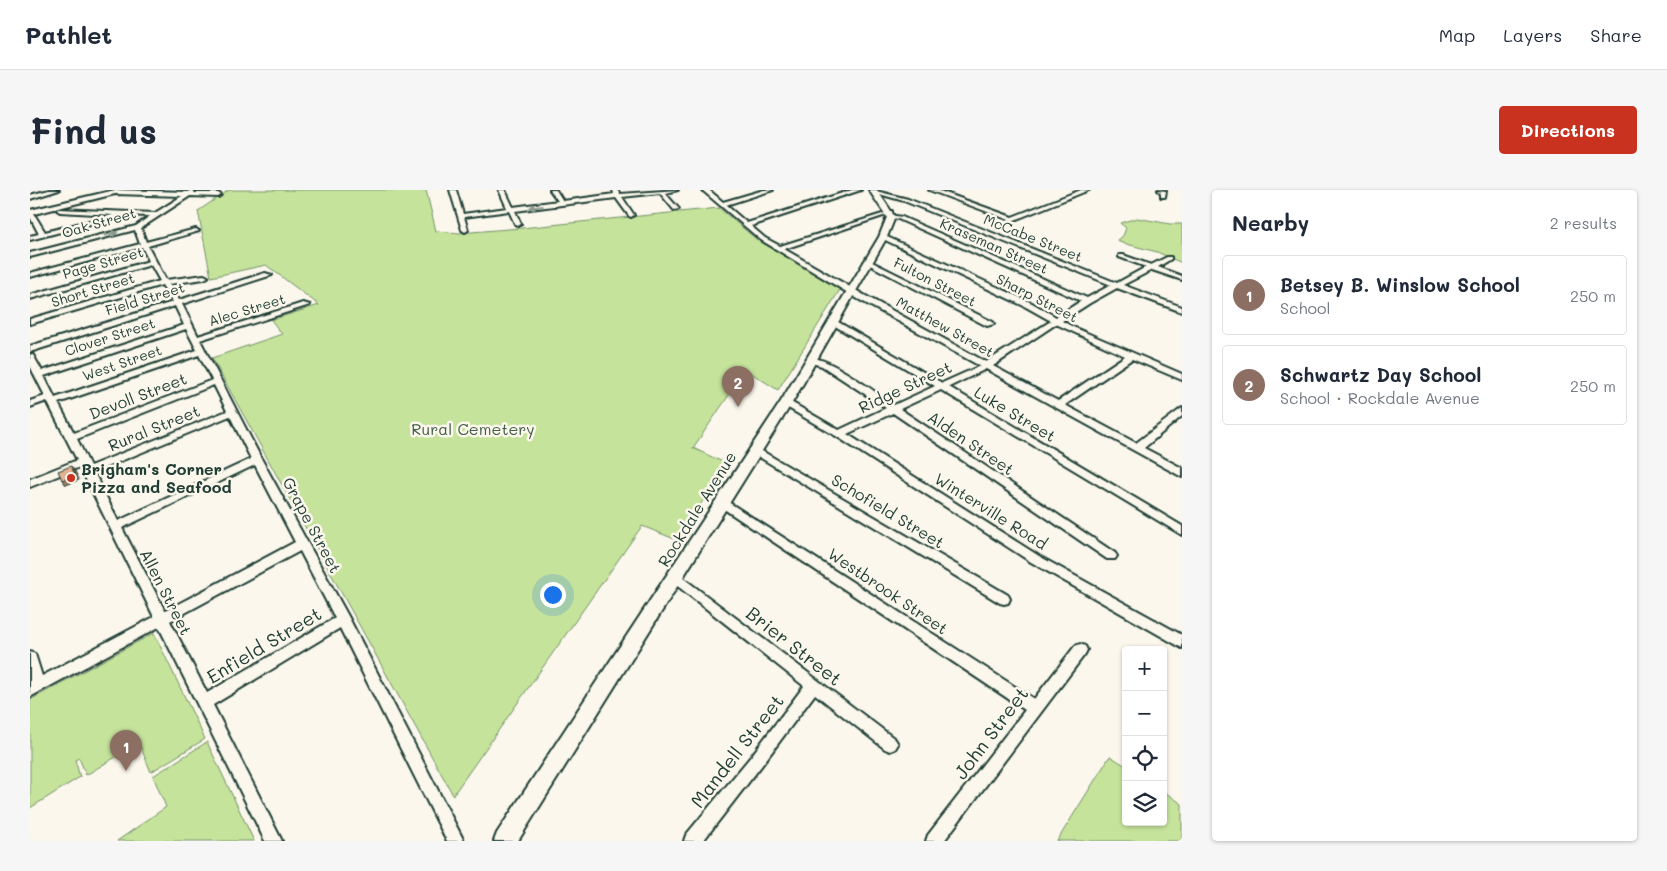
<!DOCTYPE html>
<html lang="en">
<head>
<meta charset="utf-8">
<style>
	:root { --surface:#fff; --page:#f6f6f7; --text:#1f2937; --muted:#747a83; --line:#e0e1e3; --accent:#c8321e }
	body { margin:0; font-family:Mali,sans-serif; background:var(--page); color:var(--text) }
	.controls { position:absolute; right:15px; bottom:15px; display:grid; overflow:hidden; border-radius:5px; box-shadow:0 1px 4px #0004 }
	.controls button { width:45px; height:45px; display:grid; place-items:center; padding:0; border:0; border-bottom:1px solid var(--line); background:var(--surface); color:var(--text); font:25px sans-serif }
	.you { position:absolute; left:522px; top:404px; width:18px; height:18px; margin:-12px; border:4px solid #fff; border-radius:50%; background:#1a73e8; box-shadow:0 0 0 8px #1a73e833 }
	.badge { display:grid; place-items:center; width:32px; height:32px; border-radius:50%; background:var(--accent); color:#fff; font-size:16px; font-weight:700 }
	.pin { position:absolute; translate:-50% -41px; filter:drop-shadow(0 1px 2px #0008) }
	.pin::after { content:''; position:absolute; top:26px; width:18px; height:15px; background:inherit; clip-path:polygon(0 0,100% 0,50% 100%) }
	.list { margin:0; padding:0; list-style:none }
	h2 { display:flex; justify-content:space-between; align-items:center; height:65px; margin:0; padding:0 20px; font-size:21px }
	h2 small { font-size:16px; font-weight:400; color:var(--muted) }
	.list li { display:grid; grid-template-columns:32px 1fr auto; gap:15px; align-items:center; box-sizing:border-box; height:80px; margin:0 10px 10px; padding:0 10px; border:1px solid var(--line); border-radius:5px }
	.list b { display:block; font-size:19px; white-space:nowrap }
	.list p { margin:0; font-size:16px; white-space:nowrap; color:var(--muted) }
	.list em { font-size:16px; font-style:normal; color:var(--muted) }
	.icon { flex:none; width:28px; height:28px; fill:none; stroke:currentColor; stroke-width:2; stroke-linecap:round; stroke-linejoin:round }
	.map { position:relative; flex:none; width:1152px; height:651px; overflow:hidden; border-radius:5px }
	header { display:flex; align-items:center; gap:30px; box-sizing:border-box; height:70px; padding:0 25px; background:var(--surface); border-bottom:1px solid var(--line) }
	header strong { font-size:24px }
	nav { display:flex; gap:28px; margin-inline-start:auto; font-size:18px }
	.intro { display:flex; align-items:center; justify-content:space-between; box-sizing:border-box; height:120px; padding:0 30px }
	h1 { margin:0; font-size:35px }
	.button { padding:12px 22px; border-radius:5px; background:var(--accent); color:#fff; font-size:18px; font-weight:700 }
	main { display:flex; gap:30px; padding:0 30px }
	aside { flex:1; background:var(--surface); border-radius:5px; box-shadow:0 1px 4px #0004 }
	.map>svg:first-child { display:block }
	.green { fill:#c5e39b; stroke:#729068 }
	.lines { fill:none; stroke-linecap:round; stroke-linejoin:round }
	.minor-casing { stroke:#1f3d34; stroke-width:4 }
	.major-casing { stroke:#1f3d34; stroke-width:4 }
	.minor { fill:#fbf7ec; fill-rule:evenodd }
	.major { fill:#fbf7ec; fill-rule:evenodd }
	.shaded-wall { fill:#9e7d67; stroke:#1f3d34 }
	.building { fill:#e2b293; stroke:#1f3d34 }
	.oneway { fill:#8d9a90 }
	.poi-dot { fill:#c8321e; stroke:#fbf7ec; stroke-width:2 }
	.labels { text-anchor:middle; stroke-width:5; stroke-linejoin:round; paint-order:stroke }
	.far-street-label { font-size:14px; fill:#1f3d34; stroke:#fbf7ec }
	.street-label { font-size:16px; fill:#1f3d34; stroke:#fbf7ec }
	.park-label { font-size:16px; fill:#405e49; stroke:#fbf7ec }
	.poi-label { font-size:16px; font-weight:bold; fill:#1f3d34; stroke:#fbf7ec; text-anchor:start }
	.near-street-label { font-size:19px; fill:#1f3d34; stroke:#fbf7ec }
</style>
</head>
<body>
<header>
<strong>Pathlet</strong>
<nav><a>Map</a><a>Layers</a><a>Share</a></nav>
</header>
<div class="intro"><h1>Find us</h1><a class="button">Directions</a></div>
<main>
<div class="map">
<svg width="1152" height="651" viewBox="0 0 1152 651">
	<rect width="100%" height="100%" fill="#fbf7ec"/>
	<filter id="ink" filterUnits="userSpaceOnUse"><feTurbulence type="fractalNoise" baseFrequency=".02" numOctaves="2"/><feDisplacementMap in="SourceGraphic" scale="10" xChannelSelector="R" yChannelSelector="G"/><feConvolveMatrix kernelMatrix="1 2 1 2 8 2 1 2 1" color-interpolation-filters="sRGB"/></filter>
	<g filter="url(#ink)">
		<path class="green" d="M199,0h197l10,41 23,2 62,-5 198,-20 37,31 85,49 -63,102 -32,-20 -53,78 34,16 -50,76 -35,-14 -189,269 -241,-437 70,-24 -11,-14 48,-15 -53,-40 -55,12 -13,-66z
			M1107,28l33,6h12v39l-25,-11 -38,-10 -1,-2 5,-4 3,-8 -6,-5z
			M124,443l51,106 -54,33 -12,-29 -53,32 -7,-17 -4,2 5,17 -50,31v-108z
			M177,552l47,99h-137l49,-34 -13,-31z
			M1080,566l16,10v56h37v-31l19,13v37h-125z"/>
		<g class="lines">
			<g class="minor-casing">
				<path id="minor" d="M19,0h10l-29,9v-4z
					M85,0l72,2 5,-2 3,3h23l3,2 -3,2 -28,-1 -49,32 5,14 50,-13 3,2 -51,15 18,34 38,-5 4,2 -4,2 -35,5 10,16 86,-27 7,2 -90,29 16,32 105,-33 7,2 -110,35 62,120 86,156 116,225h-17l-107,-213 -127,77 69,136h-17l-106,-214 -129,70v-45l5,2 7,22 112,-59 -74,-150 -50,20v-8l47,-19 -30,-59 -17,6v-6l15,-5 -15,-30v-12l3,1 9,16 142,-46 -9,-19 -145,46v-6l143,-44 -11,-17 -132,39v-5l130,-38 -9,-16 -121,34v-4l119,-34 -7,-14 -112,30v-4l110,-29 -5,-14 -105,27v-4l106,-27 14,-10 -33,-1v2l-87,23v-4l9,-2 -9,-17v-7zM85,4l67,2 -27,17 -97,-4 -1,1 3,2 53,3 -68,17 -11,-18zM156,139l11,21 -142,48 -11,-22zM169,165l13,25 -138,53 -16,-30zM184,195l13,26 -137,55 -13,-27zM200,226l21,43 -133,62 -24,-49zM225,275l40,77 -130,69 -43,-83zM270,361l35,67 -128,75 -37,-72z
					M420,0h6l7,24 44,-6 -8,-18h6l8,17 45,-6 -8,-11h6l7,11 51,-7 -1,-4h4l3,4 58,-4 -13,3 14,16 -5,1 -14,-17 -38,4 12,18 -3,2 -2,-1 -13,-18 -101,13 6,13 -3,2 -3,-2 -6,-13 -45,6 4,13 -3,2 -3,-2z
					M672,0h7l14,12 41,-12h9l-47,15 21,18 105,-33h9l-110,36 14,12 15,8 112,-35v2l-108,36 80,46 122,67 65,-41 -25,-14 -145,-69v-2h4l147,67 24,14 25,-16 -183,-82 -9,-2v-2l13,2 185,81 24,-13 -207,-84 -32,-9v-2l36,9 209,84 29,-16 -27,-10v-2h4l28,10 16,-8h4v2l-13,8 24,9v4l-30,-10 -29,15 59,22v5l-65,-24 -27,15 -28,18 11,6 109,47v6l-50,-21 -67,46 71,38 46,-35v8l-38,32 38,20v9l-196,-108 -37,18 233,139v9l-241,-145 -41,19 215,144 2,3 -2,3h-8l-214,-146 -46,21 192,122 143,79v13l-151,-86 -195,-126 -53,-31v-4h6l50,29 47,-22 -64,-42 -14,-4v-4c19,-3 68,35 86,47l41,-19 -105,-63 -1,-2 4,-2 109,64 38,-17 -122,-67 -97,-59zM1026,134l69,32 -67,45 -65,-35z
					M899,0h8l75,27 69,-27h8l-77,31z
					M1128,0l8,1 -1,6h-4v-4z
					M838,70l125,62 1,2 -7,2 -121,-63 -2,-1z
					M725,257l253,148 2,4 -2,4 -4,1 -4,-1 -249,-151 -1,-2 1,-2z
					M692,308l312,201 41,-53 5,-2 5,2 2,4 -2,4 -141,187h-18l2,-6 97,-125 -307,-205 -2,-3z
					M644,382l4,2 217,165 3,5 -3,5 -5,2 -5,-2 -70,-55 -53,71 -59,76h-19l2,-6 66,-80 52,-69 -134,-106 -2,-3 2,-3z"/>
			</g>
			<g class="major-casing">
				<path id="major" d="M839,0h8l18,27 -8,20 -95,166 -274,438h-24l3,-8 283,-430 99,-166 8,-20z"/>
			</g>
			<use href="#minor" class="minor"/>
			<use href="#major" class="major"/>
		</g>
		<path class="shaded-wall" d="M41,276l4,5 4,9 -13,5 -4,-5z"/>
		<path class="building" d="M41,276l4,9 -13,5 -4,-9z"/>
		<defs><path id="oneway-solid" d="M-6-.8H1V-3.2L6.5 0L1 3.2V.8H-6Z" transform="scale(1.25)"/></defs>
		<g class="oneway">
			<use href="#oneway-solid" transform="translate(506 17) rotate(172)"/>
			<use href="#oneway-solid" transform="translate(81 44) rotate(-14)"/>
		</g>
	</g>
	<circle class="poi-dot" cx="41" cy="288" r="5"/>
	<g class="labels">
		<g class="far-street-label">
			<text transform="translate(69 33) rotate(-16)" y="5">Oak Street</text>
			<text transform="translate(1003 48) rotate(22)" y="5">McCabe Street</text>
			<text transform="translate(964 56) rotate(24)" y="5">Kraseman Street</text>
			<text transform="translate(73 73) rotate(-16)" y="5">Page Street</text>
			<text transform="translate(905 92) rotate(27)" y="5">Fulton Street</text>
			<text transform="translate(63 100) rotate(-17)" y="5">Short Street</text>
			<text transform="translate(1007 108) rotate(27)" y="5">Sharp Street</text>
			<text transform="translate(115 109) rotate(-17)" y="5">Field Street</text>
			<text transform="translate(217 120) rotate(-17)" y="5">Alec Street</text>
			<text transform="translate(915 137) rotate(29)" y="5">Matthew Street</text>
			<text transform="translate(80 147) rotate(-18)" y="5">Clover Street</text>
			<text transform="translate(92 173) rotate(-19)" y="5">West Street</text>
		</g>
		<g class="street-label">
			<text transform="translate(875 197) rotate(-25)" y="6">Ridge Street</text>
			<text transform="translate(108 206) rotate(-21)" y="6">Devoll Street</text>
			<text transform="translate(985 224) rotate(31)" y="6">Luke Street</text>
			<text transform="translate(124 238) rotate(-22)" y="6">Rural Street</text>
			<text transform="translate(941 253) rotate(34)" y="6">Alden Street</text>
			<text transform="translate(667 319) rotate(-58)" y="6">Rockdale Avenue</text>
			<text transform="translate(858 321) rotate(31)" y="6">Schofield Street</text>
			<text transform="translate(961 321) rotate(32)" y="6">Winterville Road</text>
			<text transform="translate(282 335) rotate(62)" y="6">Grape Street</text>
			<text transform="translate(858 401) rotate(34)" y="6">Westbrook Street</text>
			<text transform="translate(136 402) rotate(63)" y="6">Allen Street</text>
		</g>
		<g class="park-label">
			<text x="443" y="245">Rural Cemetery</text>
		</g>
		<g class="poi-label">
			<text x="51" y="285">Brigham's Corner<tspan x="51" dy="18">Pizza and Seafood</tspan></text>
		</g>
		<g class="near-street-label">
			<text transform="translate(234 455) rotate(-31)" y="7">Enfield Street</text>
			<text transform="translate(764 456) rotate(38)" y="7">Brier Street</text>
			<text transform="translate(961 543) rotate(-53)" y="7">John Street</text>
			<text transform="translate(707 561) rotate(-52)" y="7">Mandell Street</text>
		</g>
	</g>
</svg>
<div class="controls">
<button>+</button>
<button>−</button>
<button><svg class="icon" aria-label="locate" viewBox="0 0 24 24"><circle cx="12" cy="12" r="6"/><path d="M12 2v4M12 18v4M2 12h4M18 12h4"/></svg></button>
<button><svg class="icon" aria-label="layers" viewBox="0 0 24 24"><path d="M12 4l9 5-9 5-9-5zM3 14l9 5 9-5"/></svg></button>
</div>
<div class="you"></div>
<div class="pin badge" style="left:96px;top:581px;background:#8d6e63">1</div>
<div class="pin badge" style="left:708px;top:217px;background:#8d6e63">2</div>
</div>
<aside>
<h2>Nearby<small>2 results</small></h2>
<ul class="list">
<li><span class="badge" style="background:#8d6e63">1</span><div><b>Betsey B. Winslow School</b><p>School</p></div><em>250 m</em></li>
<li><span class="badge" style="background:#8d6e63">2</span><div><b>Schwartz Day School</b><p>School · Rockdale Avenue</p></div><em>250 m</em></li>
</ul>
</aside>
</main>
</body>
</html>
